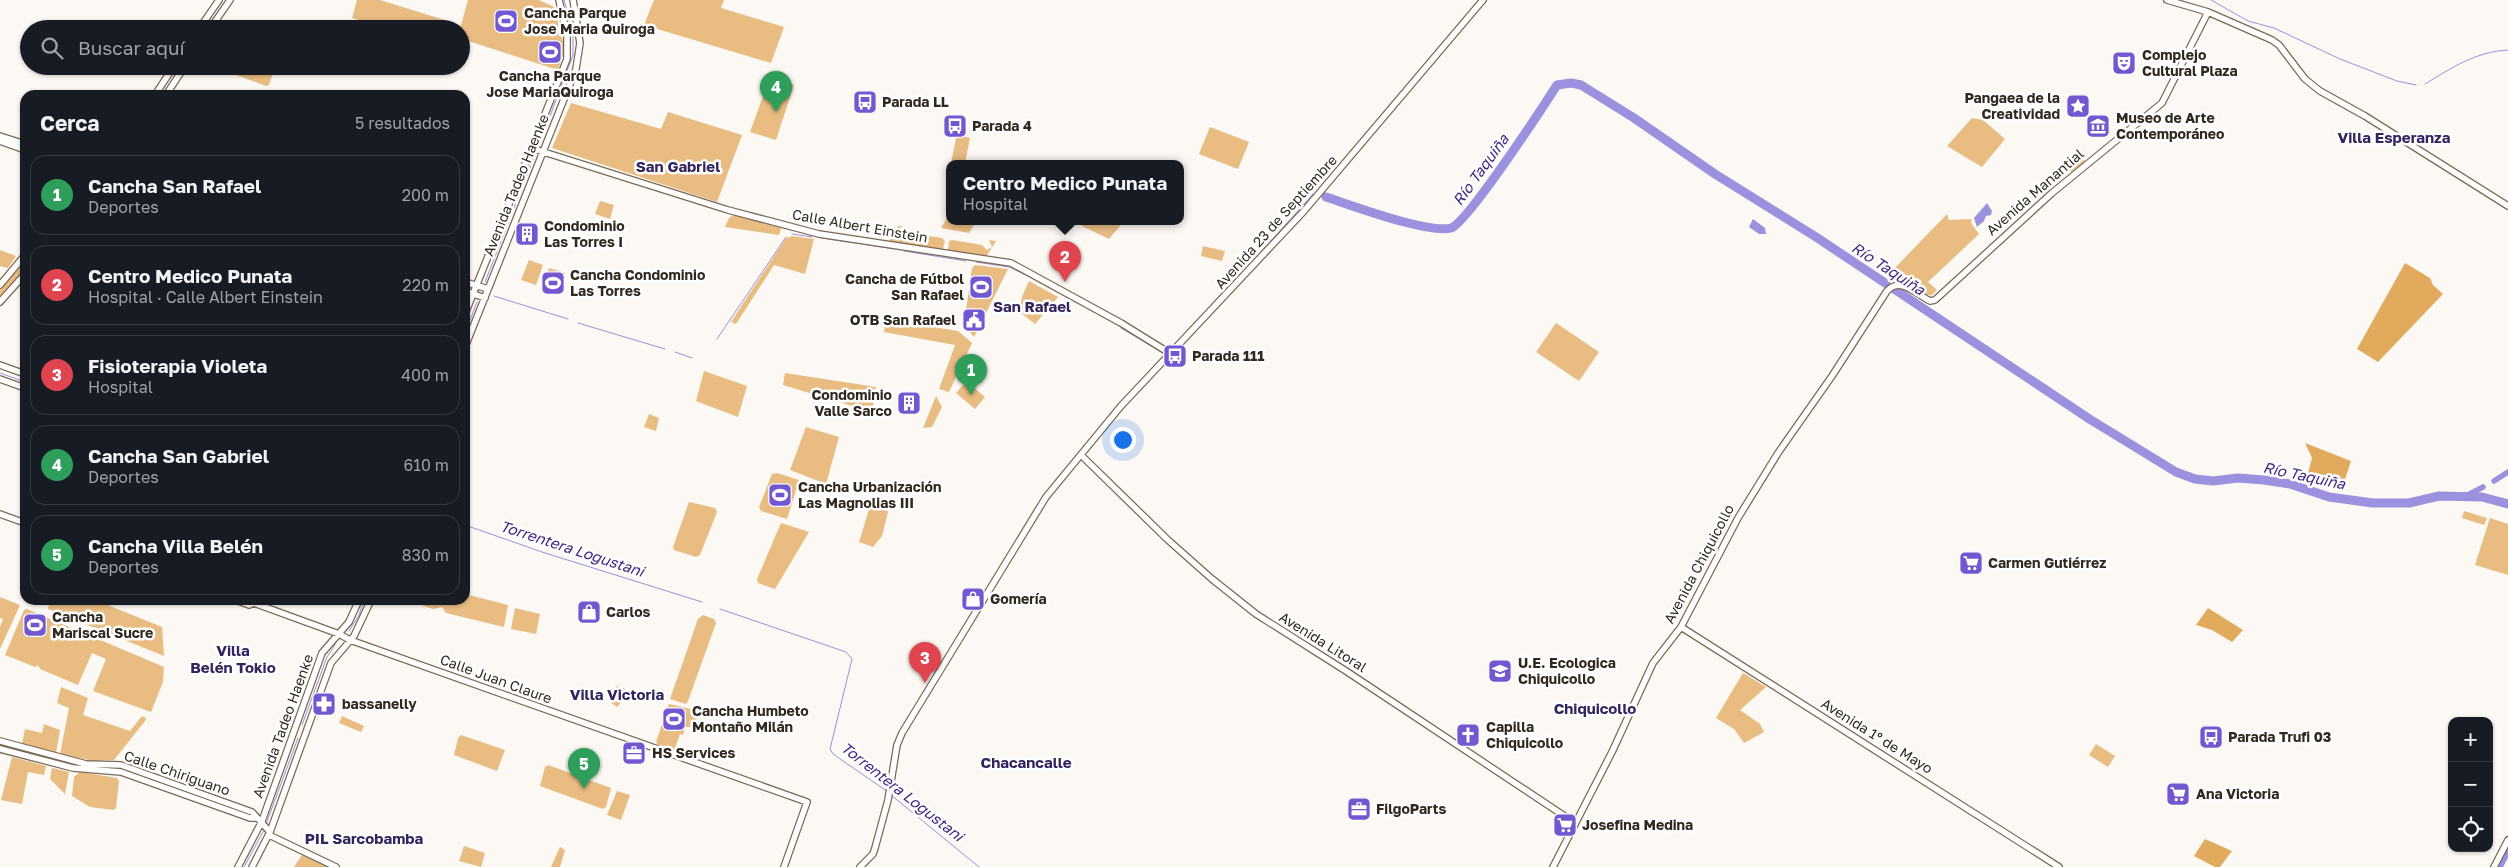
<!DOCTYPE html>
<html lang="es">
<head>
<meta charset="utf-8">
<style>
	:root { --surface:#171b24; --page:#242831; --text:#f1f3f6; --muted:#9ea1a6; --line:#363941; --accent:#7357d1 }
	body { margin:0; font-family:"Golos Text",sans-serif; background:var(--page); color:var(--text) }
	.controls { position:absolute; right:15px; bottom:15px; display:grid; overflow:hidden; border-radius:10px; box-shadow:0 1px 4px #0004 }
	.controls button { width:45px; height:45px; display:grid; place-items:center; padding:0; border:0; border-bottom:1px solid var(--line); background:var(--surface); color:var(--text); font:25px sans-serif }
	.you { position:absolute; left:1122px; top:439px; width:18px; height:18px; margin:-12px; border:4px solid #fff; border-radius:50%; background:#1a73e8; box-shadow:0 0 0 8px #1a73e833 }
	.badge { display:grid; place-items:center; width:32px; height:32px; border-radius:50%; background:var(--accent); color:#fff; font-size:16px; font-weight:700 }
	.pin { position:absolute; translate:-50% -41px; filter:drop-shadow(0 1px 2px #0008) }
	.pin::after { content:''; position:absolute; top:26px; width:18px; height:15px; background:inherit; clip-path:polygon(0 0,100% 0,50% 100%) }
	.popup { position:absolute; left:946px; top:160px; width:238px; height:65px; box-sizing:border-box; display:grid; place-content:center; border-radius:10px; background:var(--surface); filter:drop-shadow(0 1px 4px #0005); font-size:16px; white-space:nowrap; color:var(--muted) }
	.popup b { font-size:19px; color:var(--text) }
	.popup::after { content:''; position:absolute; left:50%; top:100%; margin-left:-10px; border:10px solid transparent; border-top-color:var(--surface) }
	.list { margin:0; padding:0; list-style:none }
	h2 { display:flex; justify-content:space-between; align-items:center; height:65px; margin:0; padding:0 20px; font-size:21px }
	h2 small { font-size:16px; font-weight:400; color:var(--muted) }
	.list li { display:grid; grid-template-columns:32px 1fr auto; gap:15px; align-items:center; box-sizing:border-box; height:80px; margin:0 10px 10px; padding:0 10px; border:1px solid var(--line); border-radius:15px }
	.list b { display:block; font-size:19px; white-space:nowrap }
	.list p { margin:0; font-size:16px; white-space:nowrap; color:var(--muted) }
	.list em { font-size:16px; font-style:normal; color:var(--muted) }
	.icon { flex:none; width:28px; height:28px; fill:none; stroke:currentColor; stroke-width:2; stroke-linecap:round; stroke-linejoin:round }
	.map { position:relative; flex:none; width:2508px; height:867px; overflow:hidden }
	.search { position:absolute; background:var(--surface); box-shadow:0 1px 4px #0004; left:20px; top:20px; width:450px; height:55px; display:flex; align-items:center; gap:12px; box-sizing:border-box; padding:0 18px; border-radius:28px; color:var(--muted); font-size:19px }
	.panel { position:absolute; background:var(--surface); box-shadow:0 1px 4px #0004; left:20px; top:90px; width:450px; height:515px; border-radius:15px }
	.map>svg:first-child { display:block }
	.green { fill:#e9bc82 }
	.forest { fill:#e2aa5d }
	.water { fill:#9c90df }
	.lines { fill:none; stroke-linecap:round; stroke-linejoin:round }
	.stream { stroke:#9c90df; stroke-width:1 }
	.canal { stroke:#9c90df; stroke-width:5.5 }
	.river { stroke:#9c90df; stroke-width:9 }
	.secondary-casing { stroke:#7a6954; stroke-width:8 }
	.secondary { stroke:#fff; stroke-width:5.5 }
	.labels { text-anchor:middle; stroke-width:5; stroke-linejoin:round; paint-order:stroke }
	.poi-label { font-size:14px; font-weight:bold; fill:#302920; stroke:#fff; text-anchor:start }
	.street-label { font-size:14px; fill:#302920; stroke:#fff }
	.neighbourhood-label { font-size:15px; font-weight:bold; fill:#32245f; stroke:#fff }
	.water-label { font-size:15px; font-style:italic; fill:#412783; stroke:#fff }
</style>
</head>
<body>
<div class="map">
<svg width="2508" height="867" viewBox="0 0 2508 867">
	<rect width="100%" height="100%" fill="#fcf8f3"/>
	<path class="green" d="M357,0h23l71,22 2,4 -1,3h-66l-34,-11z
		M468,0h71l15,7 11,42 -7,21 -96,-31 -2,-10z
		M654,0h70l-3,8 63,19 -13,36 -127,-38z
		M239,66h35l1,1 -6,18 -3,1 -30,-11z
		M770,77l24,8 -18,55 -26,-8z
		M571,103l90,26 7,-17 74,23 -25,67 -165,-54z
		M1972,118l11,2 22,19 -23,28 -35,-21z
		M1210,127l39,15 -11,27 -39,-15z
		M957,134l13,4 -5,25h-14z
		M2077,153l8,8 -13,11 -9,-9 7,-7z
		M600,201l14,4 -4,14 -15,-5z
		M950,213v8h26l-7,12 -28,-5z
		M1947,214l2,6 23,-1 -1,4 8,11 -51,48 9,8 -5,5h-5l-36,-23z
		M734,215l47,13 -2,7 -54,-8 4,-9z
		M1085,221h39l-15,18 -27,-13z
		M898,226h4l-5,6 4,5 6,-4 35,5 3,3 -2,8 -2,1 -53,-7z
		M792,236l22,3 -9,35 -31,-9 -38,59 -5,-2 55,-84z
		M952,240l30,5 5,5 5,-3 -3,-7 7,1 -10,16 -36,-5 -2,-2 1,-9z
		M1203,246l22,5 -3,10 -21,-5z
		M0,250l16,6 -8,12 -8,-2z
		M25,260v9l-25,28v-7z
		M529,260l14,5 -7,20 -15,-5z
		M975,265l33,4 -34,68 -10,-12 8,-57z
		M549,268l16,5 -6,18 -16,-5z
		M1029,281l29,16 -23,27 -14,-11c-2,-12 3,-21 8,-32z
		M886,320l72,11 14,12 -23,49 -10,-3 16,-44 -71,-13z
		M1556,323l43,29 -20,29 -43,-29z
		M704,371l43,15 -9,31 -42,-16z
		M785,373l91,14 -4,25 -89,-27z
		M966,381l19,16 -10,12 -19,-16z
		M936,396l6,11 -10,20 -9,1z
		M649,414l10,4 -3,13 -12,-4z
		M806,427l33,10 -13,47 -36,-14z
		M777,473l22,7 -12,39 -26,-8 -2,-4 13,-33z
		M689,502l26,6 2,4 -17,43 -4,2 -22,-7 -1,-3z
		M871,503l13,4 4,5 -6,24 -9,11 -14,-5z
		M2464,511l23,7 -3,7 -22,-7z
		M2490,518l18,6v51l-33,-10z
		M781,523l28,9 -34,57 -17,-6 -1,-4z
		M465,594l43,11 -4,22 -58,-14 -4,-6 -9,2 -26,-9h58z
		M0,597l20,8 -20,44v-22l3,-8 -3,-1z
		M50,600h62l-2,6 52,21 2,29 -116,-47z
		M515,608l25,6 -4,20 -25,-5z
		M27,609l137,58 -1,15 -12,30 -58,-21 13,-32 -14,-6 -14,32 -38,-16 -2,-4 -3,2 -30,-12 19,-45z
		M703,615l11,4 2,4 -28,78 -2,3 -16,-5 28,-80z
		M1743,673l23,14 -26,23 20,14 4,8 -20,11 -10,-14 -18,-11z
		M616,686l9,3 -5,15 -3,3 -7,-5z
		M61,687l27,11 -5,17 47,16 12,-15 4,2 -1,3 -31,39 -20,1 -34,-7 9,-46 -12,-5z
		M669,704l27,6 2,4 -4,13h-9l-2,8 -3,-1 -6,17 -15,-5 -3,-4z
		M342,716l22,10 -3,6 -22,-9z
		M44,724l16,6 -4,23 -34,-9 3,-15 17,4z
		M461,735l44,15 -8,21 -43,-16 4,-17z
		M2096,744l19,12 -7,11 -19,-12z
		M12,757l34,9 -2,9 -16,-3 -6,32 -21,-4z
		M548,765l63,23 -5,19 -3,2 -63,-23 5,-19z
		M52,768l17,4 -4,22 -15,-15z
		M80,772l37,6 2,3 -3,27 -3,2 -23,-3 -18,-11 2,-19z
		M617,791l13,4 -9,25 -14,-5z
		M464,846l21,7 -4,14 -22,-6z
		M560,847l5,3 -5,17h-9z
		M302,855l2,1 25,11h-35z"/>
	<path class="forest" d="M2405,263l25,15 3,7 10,9 -65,68 -21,-13z
		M2305,443l46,18 -10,30 -39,-13 2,-5h4l4,-15z
		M2208,608l35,22 -11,12 -20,-12 -16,-5z
		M2205,839l27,12 -12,16h-5l-21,-11z"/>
	<path class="water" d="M1987,203l5,8 -1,4 -5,1 -2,5 -7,6 -3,-9z
		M1753,219l12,9 1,6h-7l-10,-7z"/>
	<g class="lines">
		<path class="stream" d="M2211,0l37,21 26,7 66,31 57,22 19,4
			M2425,84c28,-17 50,-32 83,-34
			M550,116l23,-61v-24l-9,-31
			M538,146l7,-18
			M792,234l20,3
			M822,238l73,11
			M904,251l62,10
			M1260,253l53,-59
			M976,262l33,5 17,8
			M1034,279l48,26
			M485,282l49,-125
			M1232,283l20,-21
			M494,296l74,23
			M1101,315l8,5
			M578,323l87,26
			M1121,328l42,25
			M465,333l12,-31
			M717,339l69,-102
			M1172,347l6,-6
			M675,352l17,6
			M0,373l25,9
			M465,525l77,27 160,50
			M720,609l126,43 6,7 -22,90 3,5 55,38
			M349,631l10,-16 5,-15
			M302,725l25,-68 8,-12
			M891,795l88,72
			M266,824l32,-86
			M244,867l20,-37"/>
		<path class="canal" d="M2494,481l14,-9
			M2464,497l19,-10
			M2500,867l8,-15"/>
		<path class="river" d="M1326,197c25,8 102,37 125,31 16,-5 92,-121 106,-143l14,-2 10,2 53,33 81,56 101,63 275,183 85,52 19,7 18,2 25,-3 26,2 26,4 39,13 44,6h36l30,-7 43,1 26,7"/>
		<g class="secondary-casing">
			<path id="secondary" d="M2167,0l41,12 64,28 7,5 26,34 15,12 45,25 143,90
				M199,29l20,-29
				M210,29l20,-29
				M155,95l19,-29
				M166,95l19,-29
				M0,136l25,8
				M0,141l25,9
				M531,148l197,62 91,24 192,29 110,60 50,31
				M465,282l23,7
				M0,285l25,-30
				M465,291l20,7
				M0,302l25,-28
				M465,314l102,-255v-24l-8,-35
				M465,347l111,-278 4,-26 -7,-43
				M0,365l25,9
				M0,379l25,9
				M1081,455l87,85 44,39 44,35 90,57 229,152
				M0,514l25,9
				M235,600l14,5 5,-2 85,31 11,6 457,162 -23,65
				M1681,627l378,240
				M0,741l86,23 35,1 131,47 18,20
				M0,749l73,19 48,4 129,46h5
				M269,835l67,32
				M238,867l24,-46 60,-168 27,-31 10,-22
				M252,867l18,-35 61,-169 23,-27 17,-36
				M860,867l13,-13 2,-6 13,-48 9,-55 5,-12 144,-236 75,-91 183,-195 179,-211
				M1553,867l59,-115 41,-89 28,-36 57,-109 40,-65 54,-77 55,-85c13,-15 29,3 43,10l5,-1 117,-107 110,-90 46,-91
				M2494,867l14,-27"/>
		</g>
		<use href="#secondary" class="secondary"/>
	</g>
	<defs>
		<g id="stadium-square" transform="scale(1.25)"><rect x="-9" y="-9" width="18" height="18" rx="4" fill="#7357d1" stroke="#fff"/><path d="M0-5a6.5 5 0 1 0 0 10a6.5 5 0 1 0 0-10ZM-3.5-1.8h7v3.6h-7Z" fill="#fff"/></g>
		<g id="theatre-square" transform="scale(1.25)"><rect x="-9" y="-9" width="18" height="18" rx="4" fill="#7357d1" stroke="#fff"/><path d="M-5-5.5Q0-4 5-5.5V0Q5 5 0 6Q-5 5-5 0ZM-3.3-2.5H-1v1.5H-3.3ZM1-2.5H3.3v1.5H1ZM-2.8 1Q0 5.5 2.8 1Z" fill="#fff"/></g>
		<g id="bus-square" transform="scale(1.25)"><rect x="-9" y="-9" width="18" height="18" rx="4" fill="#7357d1" stroke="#fff"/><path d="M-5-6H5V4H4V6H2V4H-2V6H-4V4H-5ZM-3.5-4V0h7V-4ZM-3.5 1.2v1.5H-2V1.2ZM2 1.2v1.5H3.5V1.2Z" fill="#fff"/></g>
		<g id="sight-square" transform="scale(1.25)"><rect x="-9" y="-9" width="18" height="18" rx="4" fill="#7357d1" stroke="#fff"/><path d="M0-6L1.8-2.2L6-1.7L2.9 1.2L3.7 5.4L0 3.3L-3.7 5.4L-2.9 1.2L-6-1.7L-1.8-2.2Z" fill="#fff"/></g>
		<g id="museum-square" transform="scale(1.25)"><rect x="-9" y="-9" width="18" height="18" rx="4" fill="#7357d1" stroke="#fff"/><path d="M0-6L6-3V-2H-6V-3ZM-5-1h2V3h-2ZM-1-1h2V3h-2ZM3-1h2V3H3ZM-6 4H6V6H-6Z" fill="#fff"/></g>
		<g id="building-square" transform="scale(1.25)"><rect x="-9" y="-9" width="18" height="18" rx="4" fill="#7357d1" stroke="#fff"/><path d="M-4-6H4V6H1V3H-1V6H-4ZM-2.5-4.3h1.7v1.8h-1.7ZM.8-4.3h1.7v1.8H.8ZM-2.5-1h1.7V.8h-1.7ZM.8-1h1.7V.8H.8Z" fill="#fff"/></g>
		<g id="civic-square" transform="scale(1.25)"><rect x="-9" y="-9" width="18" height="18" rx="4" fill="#7357d1" stroke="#fff"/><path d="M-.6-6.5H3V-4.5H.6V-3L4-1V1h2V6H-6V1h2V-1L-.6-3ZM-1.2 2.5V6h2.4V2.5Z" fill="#fff"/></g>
		<g id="supermarket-square" transform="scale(1.25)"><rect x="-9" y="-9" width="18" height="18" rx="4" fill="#7357d1" stroke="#fff"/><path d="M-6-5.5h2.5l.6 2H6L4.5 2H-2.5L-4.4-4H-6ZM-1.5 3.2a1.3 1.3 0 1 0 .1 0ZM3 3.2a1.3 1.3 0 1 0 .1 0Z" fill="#fff"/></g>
		<g id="shop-square" transform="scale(1.25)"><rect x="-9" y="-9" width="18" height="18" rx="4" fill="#7357d1" stroke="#fff"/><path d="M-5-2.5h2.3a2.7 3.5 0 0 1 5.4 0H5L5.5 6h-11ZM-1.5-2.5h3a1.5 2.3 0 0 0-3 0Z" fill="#fff"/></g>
		<g id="school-square" transform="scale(1.25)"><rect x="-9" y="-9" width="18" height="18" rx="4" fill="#7357d1" stroke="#fff"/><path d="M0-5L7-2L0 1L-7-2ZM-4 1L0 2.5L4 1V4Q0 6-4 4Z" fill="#fff"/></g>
		<g id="pharmacy-square" transform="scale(1.25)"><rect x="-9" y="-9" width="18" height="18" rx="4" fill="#7357d1" stroke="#fff"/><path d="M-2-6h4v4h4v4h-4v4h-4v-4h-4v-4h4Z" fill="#fff"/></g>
		<g id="church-square" transform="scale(1.25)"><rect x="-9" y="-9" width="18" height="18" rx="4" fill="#7357d1" stroke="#fff"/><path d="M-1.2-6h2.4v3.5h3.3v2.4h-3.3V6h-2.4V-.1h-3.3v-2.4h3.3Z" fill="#fff"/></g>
		<g id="office-square" transform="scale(1.25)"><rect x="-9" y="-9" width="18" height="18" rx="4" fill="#7357d1" stroke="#fff"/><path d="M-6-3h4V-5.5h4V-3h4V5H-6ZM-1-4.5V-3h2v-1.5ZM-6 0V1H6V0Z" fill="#fff"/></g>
	</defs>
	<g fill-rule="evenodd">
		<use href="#stadium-square" x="506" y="21"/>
		<use href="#stadium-square" x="550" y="52"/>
		<use href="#theatre-square" x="2124" y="63"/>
		<use href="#bus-square" x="865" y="102"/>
		<use href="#sight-square" x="2078" y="106"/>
		<use href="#bus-square" x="955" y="126"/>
		<use href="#museum-square" x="2098" y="126"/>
		<use href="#building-square" x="527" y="234"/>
		<use href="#stadium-square" x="553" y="283"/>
		<use href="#stadium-square" x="981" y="287"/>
		<use href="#civic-square" x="974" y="320"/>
		<use href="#bus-square" x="1175" y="356"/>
		<use href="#building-square" x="909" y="403"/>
		<use href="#stadium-square" x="780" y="495"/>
		<use href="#supermarket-square" x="1971" y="563"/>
		<use href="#shop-square" x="973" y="599"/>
		<use href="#shop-square" x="589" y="612"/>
		<use href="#stadium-square" x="35" y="625"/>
		<use href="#school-square" x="1500" y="671"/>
		<use href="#pharmacy-square" x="324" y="704"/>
		<use href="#stadium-square" x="674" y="719"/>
		<use href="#church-square" x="1468" y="735"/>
		<use href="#bus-square" x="2211" y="737"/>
		<use href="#office-square" x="634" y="753"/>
		<use href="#supermarket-square" x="2178" y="794"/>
		<use href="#office-square" x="1359" y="809"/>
		<use href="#supermarket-square" x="1565" y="825"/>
	</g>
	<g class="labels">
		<g class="poi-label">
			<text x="524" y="18">Cancha Parque<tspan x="524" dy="16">Jose Maria Quiroga</tspan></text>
			<text x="2142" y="60">Complejo<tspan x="2142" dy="16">Cultural Plaza</tspan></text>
			<text x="550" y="81" text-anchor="middle">Cancha Parque<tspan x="550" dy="16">Jose MariaQuiroga</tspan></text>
			<text x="2060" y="103" text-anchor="end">Pangaea de la<tspan x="2060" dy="16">Creatividad</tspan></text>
			<text x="882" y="107">Parada LL</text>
			<text x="2116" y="123">Museo de Arte<tspan x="2116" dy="16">Contemporáneo</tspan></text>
			<text x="972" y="131">Parada 4</text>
			<text x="544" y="231">Condominio<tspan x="544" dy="16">Las Torres I</tspan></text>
			<text x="570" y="280">Cancha Condominio<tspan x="570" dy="16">Las Torres</tspan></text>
			<text x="964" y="284" text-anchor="end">Cancha de Fútbol<tspan x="964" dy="16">San Rafael</tspan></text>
			<text x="956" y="325" text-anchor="end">OTB San Rafael</text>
			<text x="1192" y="361">Parada 111</text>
			<text x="892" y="400" text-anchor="end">Condominio<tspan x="892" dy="16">Valle Sarco</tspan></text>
			<text x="798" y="492">Cancha Urbanización<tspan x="798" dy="16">Las Magnolias III</tspan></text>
			<text x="1988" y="568">Carmen Gutiérrez</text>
			<text x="990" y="604">Gomería</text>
			<text x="606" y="617">Carlos</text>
			<text x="52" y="622">Cancha<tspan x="52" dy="16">Mariscal Sucre</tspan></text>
			<text x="1518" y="668">U.E. Ecologica<tspan x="1518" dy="16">Chiquicollo</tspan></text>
			<text x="342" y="709">bassanelly</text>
			<text x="692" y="716">Cancha Humbeto<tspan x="692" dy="16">Montaño Milán</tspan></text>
			<text x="1486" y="732">Capilla<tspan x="1486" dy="16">Chiquicollo</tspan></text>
			<text x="2228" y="742">Parada Trufi 03</text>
			<text x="652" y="758">HS Services</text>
			<text x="2196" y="799">Ana Victoria</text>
			<text x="1376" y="814">FilgoParts</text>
			<text x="1582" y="830">Josefina Medina</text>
		</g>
		<g class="street-label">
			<text transform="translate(516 185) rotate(-68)" y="5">Avenida Tadeo Haenke</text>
			<text transform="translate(2035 192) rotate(-41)" y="5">Avenida Manantial</text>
			<text transform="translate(1276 222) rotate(-48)" y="5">Avenida 23 de Septiembre</text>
			<text transform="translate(860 226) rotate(10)" y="5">Calle Albert Einstein</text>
			<text transform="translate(1699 564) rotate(-62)" y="5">Avenida Chiquicollo</text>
			<text transform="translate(1323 642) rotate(32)" y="5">Avenida Litoral</text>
			<text transform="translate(496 679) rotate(20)" y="5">Calle Juan Claure</text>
			<text transform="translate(283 726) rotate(-70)" y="5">Avenida Tadeo Haenke</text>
			<text transform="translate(1877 736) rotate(32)" y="5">Avenida 1º de Mayo</text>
			<text transform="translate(177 773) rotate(19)" y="5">Calle Chiriguano</text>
		</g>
		<g class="neighbourhood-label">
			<text x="2394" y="143">Villa Esperanza</text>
			<text x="678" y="172">San Gabriel</text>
			<text x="1032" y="312">San Rafael</text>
			<text x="233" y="656">Villa<tspan x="233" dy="17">Belén Tokio</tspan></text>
			<text x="617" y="700">Villa Victoria</text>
			<text x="1595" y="714">Chiquicollo</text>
			<text x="1026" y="768">Chacancalle</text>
			<text x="364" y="844">PIL Sarcobamba</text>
		</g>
		<g class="water-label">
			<text transform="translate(1481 170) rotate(-54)" y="5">Río Taquiña</text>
			<text transform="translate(1888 269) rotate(33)" y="5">Río Taquiña</text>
			<text transform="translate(2304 476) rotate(12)" y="5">Río Taquiña</text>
			<text transform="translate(572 549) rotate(18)" y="5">Torrentera Logustani</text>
			<text transform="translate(902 792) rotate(38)" y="5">Torrentera Logustani</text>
		</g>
	</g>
</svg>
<div class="controls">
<button>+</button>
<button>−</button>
<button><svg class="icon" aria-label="locate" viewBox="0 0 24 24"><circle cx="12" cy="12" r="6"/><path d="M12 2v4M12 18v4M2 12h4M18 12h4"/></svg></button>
</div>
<div class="you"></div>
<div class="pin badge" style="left:971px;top:395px;background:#2e9e5b">1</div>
<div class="pin badge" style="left:1065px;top:282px;background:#e0444e">2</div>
<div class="popup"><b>Centro Medico Punata</b>Hospital</div>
<div class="pin badge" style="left:925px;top:683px;background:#e0444e">3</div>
<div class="pin badge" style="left:776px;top:112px;background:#2e9e5b">4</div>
<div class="pin badge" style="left:584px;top:789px;background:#2e9e5b">5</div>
<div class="search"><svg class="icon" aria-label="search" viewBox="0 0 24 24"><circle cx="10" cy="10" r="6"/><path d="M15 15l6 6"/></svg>Buscar aquí</div>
<section class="panel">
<h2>Cerca<small>5 resultados</small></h2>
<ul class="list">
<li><span class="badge" style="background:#2e9e5b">1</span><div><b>Cancha San Rafael</b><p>Deportes</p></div><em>200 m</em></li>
<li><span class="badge" style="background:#e0444e">2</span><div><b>Centro Medico Punata</b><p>Hospital · Calle Albert Einstein</p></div><em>220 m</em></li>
<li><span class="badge" style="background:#e0444e">3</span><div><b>Fisioterapia Violeta</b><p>Hospital</p></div><em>400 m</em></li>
<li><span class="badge" style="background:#2e9e5b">4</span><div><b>Cancha San Gabriel</b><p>Deportes</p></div><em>610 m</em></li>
<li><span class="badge" style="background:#2e9e5b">5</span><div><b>Cancha Villa Belén</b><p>Deportes</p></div><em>830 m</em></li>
</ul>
</section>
</div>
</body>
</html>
